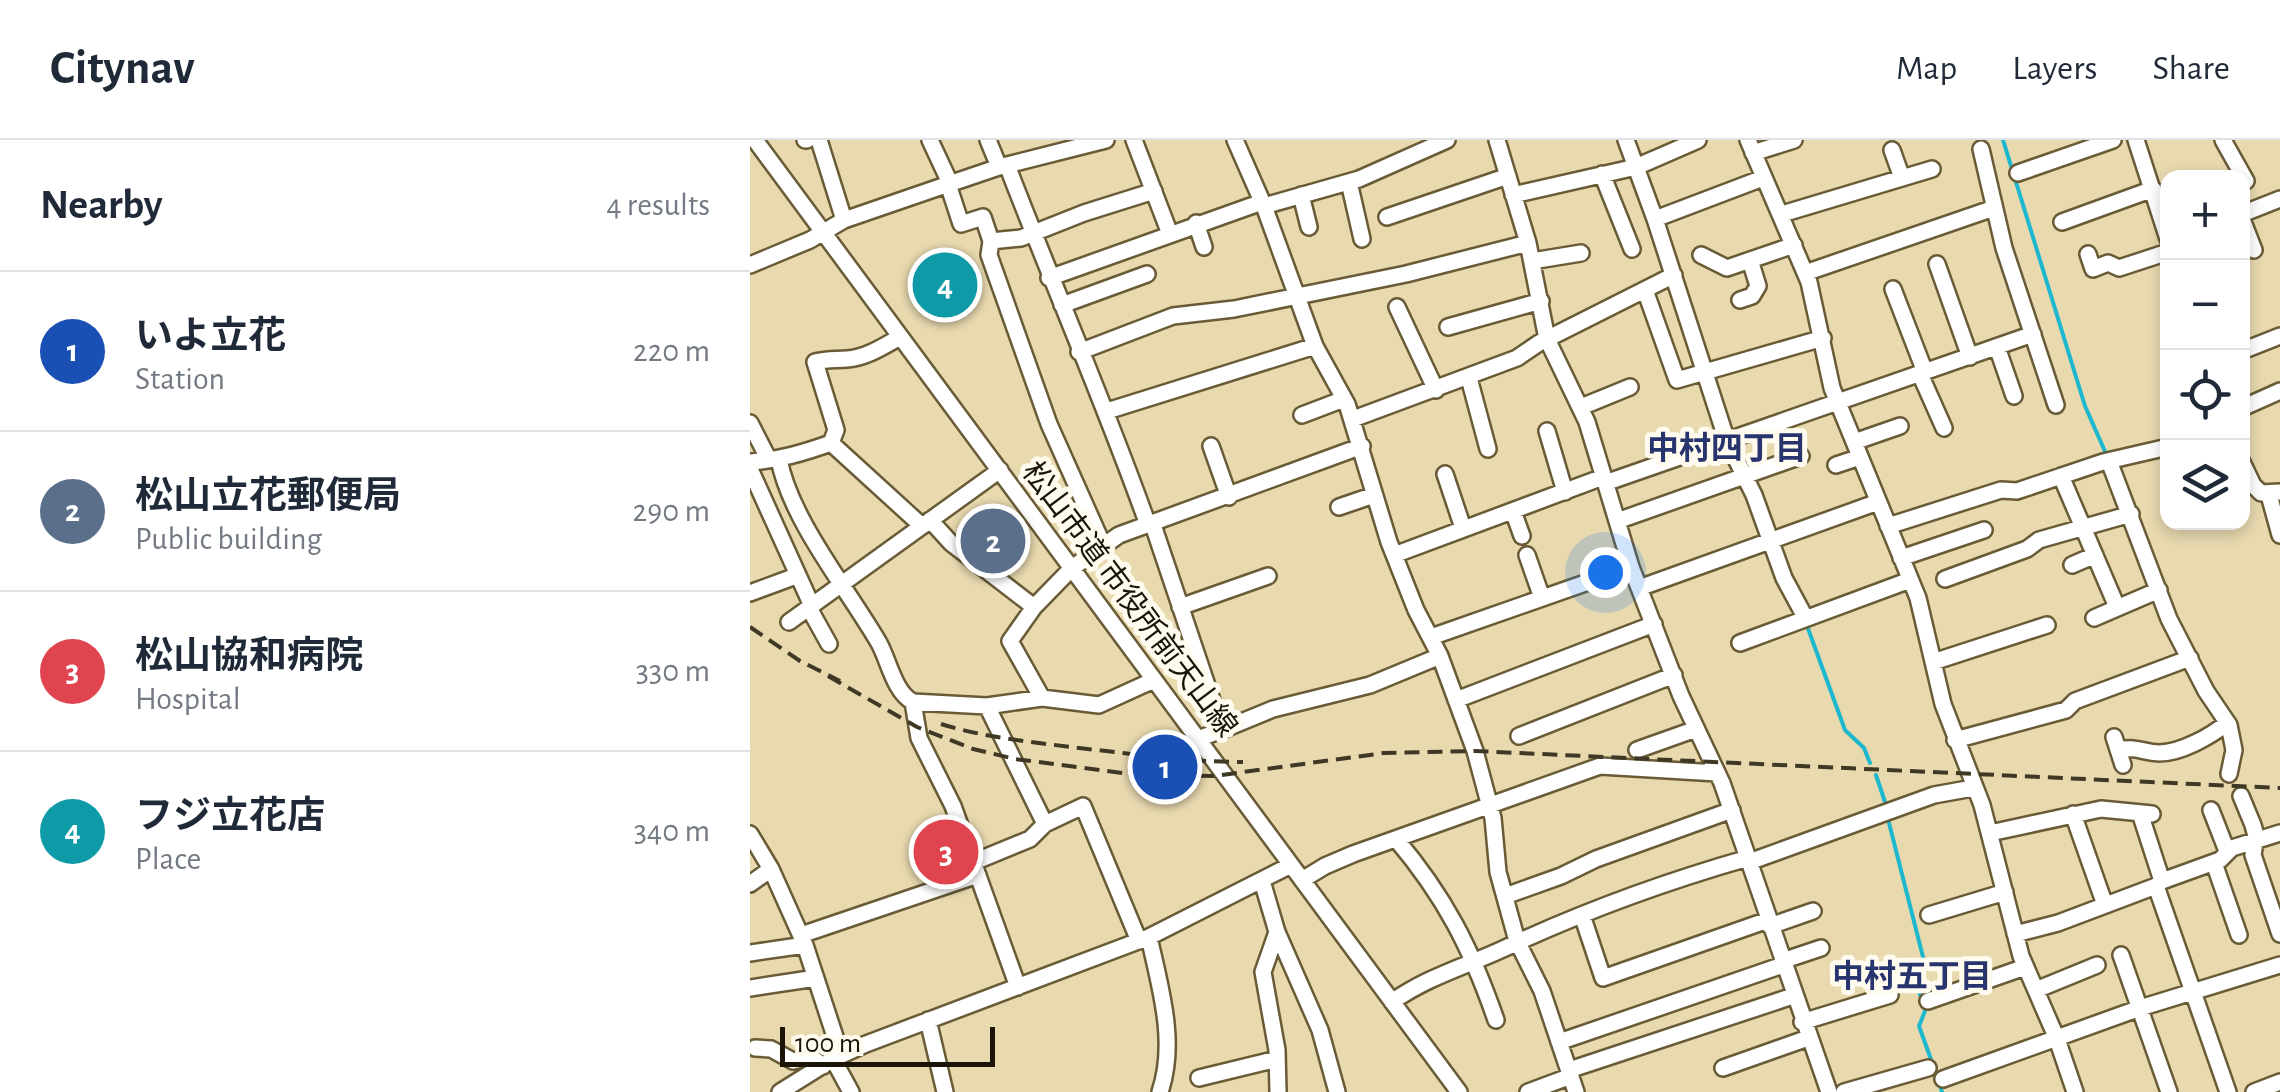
<!DOCTYPE html>
<html lang="en">
<head>
<meta charset="utf-8">
<style>
	:root { --surface:#fff; --page:#f6f6f7; --text:#1f2937; --muted:#747a83; --line:#e0e1e3; --accent:#394bbd }
	body { margin:0; font-family:"Alegreya Sans","Noto Sans JP",sans-serif; background:var(--page); color:var(--text) }
	.controls { position:absolute; right:30px; top:30px; display:grid; overflow:hidden; border-radius:20px; box-shadow:0 5px 15px #0003 }
	.controls button { width:90px; height:90px; display:grid; place-items:center; padding:0; border:0; border-bottom:2px solid var(--line); background:var(--surface); color:var(--text); font:50px sans-serif }
	.scale { position:absolute; left:30px; bottom:25px; width:215px; box-sizing:border-box; padding-left:10px; border:5px solid #1a1506; border-top:0; font-size:28px; line-height:35px; white-space:nowrap; color:#1a1506; -webkit-text-stroke:8px #fffbee; paint-order:stroke }
	.you { position:absolute; left:855px; top:432px; width:35px; height:35px; margin:-25px; border:8px solid #fff; border-radius:50%; background:#1a73e8; box-shadow:0 0 0 15px #1a73e833 }
	.badge { display:grid; place-items:center; width:65px; height:65px; border-radius:50%; background:var(--accent); color:#fff; font-size:32px; font-weight:700 }
	.pin { position:absolute; translate:-50% -50%; border:5px solid #fff; box-shadow:0 2px 10px #0006 }
	.list { margin:0; padding:0; list-style:none }
	h2 { display:flex; justify-content:space-between; align-items:center; height:130px; margin:0; padding:0 40px; font-size:42px }
	h2 small { font-size:32px; font-weight:400; color:var(--muted) }
	.list li { display:grid; grid-template-columns:65px 1fr auto; gap:30px; align-items:center; box-sizing:border-box; height:160px; padding:0 40px; border-top:2px solid var(--line) }
	.list b { display:block; font-size:38px; white-space:nowrap }
	.list p { margin:0; font-size:32px; white-space:nowrap; color:var(--muted) }
	.list em { font-size:32px; font-style:normal; color:var(--muted) }
	.icon { flex:none; width:55px; height:55px; fill:none; stroke:currentColor; stroke-width:2; stroke-linecap:round; stroke-linejoin:round }
	.map { position:relative; flex:none; width:1530px; height:952px; overflow:hidden }
	header { display:flex; align-items:center; gap:60px; box-sizing:border-box; height:140px; padding:0 50px; background:var(--surface); border-bottom:2px solid var(--line) }
	header strong { font-size:48px }
	nav { display:flex; gap:55px; margin-inline-start:auto; font-size:35px }
	main { display:flex }
	aside { flex:1; background:var(--surface) }
	.map>svg:first-child { display:block }
	.lines { fill:none; stroke-linecap:round; stroke-linejoin:round }
	.stream { stroke:#1db7ce; stroke-width:4 }
	.minor-casing { stroke:#685b36; stroke-width:20 }
	.minor { stroke:#fff; stroke-width:15 }
	.rail { stroke:#3f3825; stroke-width:4; stroke-dasharray:15 8; stroke-linecap:butt }
	.labels { text-anchor:middle; stroke-width:10; stroke-linejoin:round; paint-order:stroke }
	.street-label { font-size:30px; fill:#1a1506; stroke:#fffbee }
	.neighbourhood-label { font-size:32px; font-weight:bold; fill:#27346d; stroke:#fffbee }
</style>
</head>
<body>
<header>
<strong>Citynav</strong>
<nav><a>Map</a><a>Layers</a><a>Share</a></nav>
</header>
<main>
<aside>
<h2>Nearby<small>4 results</small></h2>
<ul class="list">
<li><span class="badge" style="background:#1a4fb4">1</span><div><b>いよ立花</b><p>Station</p></div><em>220 m</em></li>
<li><span class="badge" style="background:#5c6f8a">2</span><div><b>松山立花郵便局</b><p>Public building</p></div><em>290 m</em></li>
<li><span class="badge" style="background:#e0444e">3</span><div><b>松山協和病院</b><p>Hospital</p></div><em>330 m</em></li>
<li><span class="badge" style="background:#0f9aa8">4</span><div><b>フジ立花店</b><p>Place</p></div><em>340 m</em></li>
</ul>
</aside>
<div class="map">
<svg width="1530" height="952" viewBox="0 0 1530 952">
	<rect width="100%" height="100%" fill="#e8d9af"/>
	<g class="lines">
		<path class="stream" d="M1253,0l82,266 22,50
			M1056,483l39,107 19,18 6,15
			M1126,635l10,30
			M1138,679l35,138
			M1173,820l-6,24 8,27 -6,15 14,39
			M1185,930l7,22"/>
		<g class="minor-casing">
			<path id="minor" d="M5,0l704,952
				M55,0h2
				M69,0l25,80
				M180,0l20,43
				M238,0l11,27
				M384,0l36,94
				M485,0l29,66 51,140 32,58 42,138 27,68 24,46 35,95 18,67 5,54 19,69 25,50 34,101
				M747,0l31,103 19,96 40,83 44,145 50,129 41,87 107,309
				M876,0l29,79 72,222 27,54 30,83 21,39
				M998,0l61,142 23,106 86,210 25,106 39,101 39,151 36,83 18,53
				M1386,0l32,99
				M1473,0l23,41
				M1231,9l23,99 52,157
				M1142,10l10,28
				M1003,13l41,-13
				M257,25c46,120 98,239 141,360
				M1268,33l95,-33
				M852,34l30,75
				M599,42l13,57
				M198,44l13,40 22,-7 8,24 -2,14 60,169 54,121
				M551,55l8,32
				M763,55l123,-28 62,-27
				M514,66l95,-27 88,-39
				M1032,74l150,-45
				M1492,74l38,-15
				M637,77l121,-41
				M905,79l108,-41
				M1492,79l12,31
				M1312,82l91,-33
				M446,83l8,24
				M241,101l30,-3 63,-25 70,-22
				M1338,114l5,15 15,-6 11,5 49,-16
				M951,115l26,13 67,-23
				M782,121l49,-8
				M1187,124l33,93
				M0,125l60,-25 34,-20 96,-33 59,-20 107,-27
				M1055,133l189,-65
				M299,138l213,-76
				M1143,149l32,83
				M895,150l32,90 146,-42
				M990,160l12,-4 6,-10 -8,-26
				M312,165l85,-31
				M647,167l39,83
				M698,187l93,-26
				M1247,207l17,49
				M1492,211l38,-15
				M329,212l94,-36 61,-7 172,-35 122,-31
				M1170,234l24,54
				M719,238l19,71
				M831,267l49,-20
				M1492,268l38,-17
				M357,271l208,-65
				M552,275l42,-16
				M603,279l164,-61 22,-15 135,-68
				M0,283l18,35
				M797,291l18,61
				M1104,302l46,-16
				M81,303l5,-13 -21,-68c12,-3 20,-2 32,-3 19,-1 37,-13 53,-22
				M461,306l18,51
				M29,319c11,60 68,129 100,184 10,18 15,49 34,59l74,4 55,-8 57,7 55,-25
				M1359,321l60,158 37,72 23,34 5,25 -5,24
				M0,322c29,-2 53,-9 81,-19l91,83
				M1492,322l11,23 8,8 19,-1
				M1086,325l24,-8
				M0,329l62,137
				M695,334l18,54
				M1311,336l56,131
				M855,343l428,-149
				M1519,355l11,40
				M589,367l35,-12
				M763,371l9,25
				M180,380l21,23 83,64
				M867,381l184,-65
				M403,385l69,205 -24,9
				M1138,386l113,-36 16,1 86,-29 65,-15
				M644,415l209,-78
				M777,415l15,43
				M1151,418l83,-28
				M1322,425l23,-10
				M1195,439l82,-30 12,-9 92,-26
				M889,448l239,-86
				M0,453l46,-17
				M430,467l88,-31
				M59,468l20,36
				M1344,478l65,-28
				M39,482l211,-152
				M681,497l200,-70
				M990,503l170,-63
				M1183,522l114,-37
				M292,558l-32,-57 24,-34 38,-39 47,-33 243,-89
				M706,560l198,-76
				M163,562l6,36 34,68 65,181
				M237,566l58,118
				M472,590l51,-21 97,-24 70,-29
				M769,596l155,-61
				M1364,597l9,28
				M1205,600l111,-30 9,-9 115,-43
				M887,610l59,-21
				M1368,610c21,-4 25,3 41,3 22,0 52,-17 68,-30
				M1491,656l12,29 3,11 -3,19 27,79
				M1461,670l16,41
				M1390,673l22,68 -6,5 72,206
				M1323,674l32,91
				M1240,693l111,-24 51,5
				M0,694l21,35 34,76 36,110
				M646,699c49,58 75,109 100,181
				M224,722l56,-23 15,-15 38,-18 56,135
				M999,722l185,-67 39,-7
				M1464,723l25,72
				M552,740l23,-14 28,-12 247,-88 117,7
				M512,741l15,51 43,98 17,62
				M1412,741l58,-21 12,-12 48,-15
				M0,744l21,-15
				M755,756l56,-20 35,-17 136,-49
				M832,775l21,63 165,-58
				M1179,775l76,-23
				M1020,786l43,-15
				M527,792l-14,40 14,78 1,42
				M1265,794l43,-11 98,-37
				M51,795l177,-60
				M399,797c11,50 28,105 11,155
				M0,813l55,-8
				M1371,815l48,137
				M1032,821l39,-13
				M0,848l66,-10
				M1286,850l61,-25
				M1178,861l97,-34
				M642,862c35,-25 72,-35 111,-53 79,-37 161,-67 245,-91
				M178,880l17,72
				M1052,882l88,-27
				M809,902l224,-77
				M5,908l16,1 22,12 18,-4 12,9
				M83,919l18,33
				M973,928l85,-30
				M819,930l224,-74
				M449,938l78,-19
				M1193,939l197,-71 140,-43
				M30,952l53,-33 33,-15 283,-107 142,-72
				M778,952l43,-16
				M1094,952l84,-24
				M1504,952l26,-10"/>
		</g>
		<use href="#minor" class="minor"/>
		<path class="rail" d="M0,487l50,34 40,20
			M78,536l89,51 56,22 42,10 123,16 76,1 170,-23 91,-2 805,37
			M191,584c45,14 92,18 138,24 55,6 109,14 164,14"/>
	</g>
	<g class="labels">
		<g class="street-label">
			<text transform="translate(380 459) rotate(53)" y="10">松山市道 市役所前天山線</text>
		</g>
		<g class="neighbourhood-label">
			<text x="977" y="319">中村四丁目</text>
			<text x="1162" y="847">中村五丁目</text>
		</g>
	</g>
</svg>
<div class="controls">
<button>+</button>
<button>−</button>
<button><svg class="icon" aria-label="locate" viewBox="0 0 24 24"><circle cx="12" cy="12" r="6"/><path d="M12 2v4M12 18v4M2 12h4M18 12h4"/></svg></button>
<button><svg class="icon" aria-label="layers" viewBox="0 0 24 24"><path d="M12 4l9 5-9 5-9-5zM3 14l9 5 9-5"/></svg></button>
</div>
<div class="scale">100 m</div>
<div class="you"></div>
<div class="pin badge" style="left:415px;top:627px;background:#1a4fb4">1</div>
<div class="pin badge" style="left:243px;top:401px;background:#5c6f8a">2</div>
<div class="pin badge" style="left:196px;top:712px;background:#e0444e">3</div>
<div class="pin badge" style="left:195px;top:145px;background:#0f9aa8">4</div>
</div>
</main>
</body>
</html>
